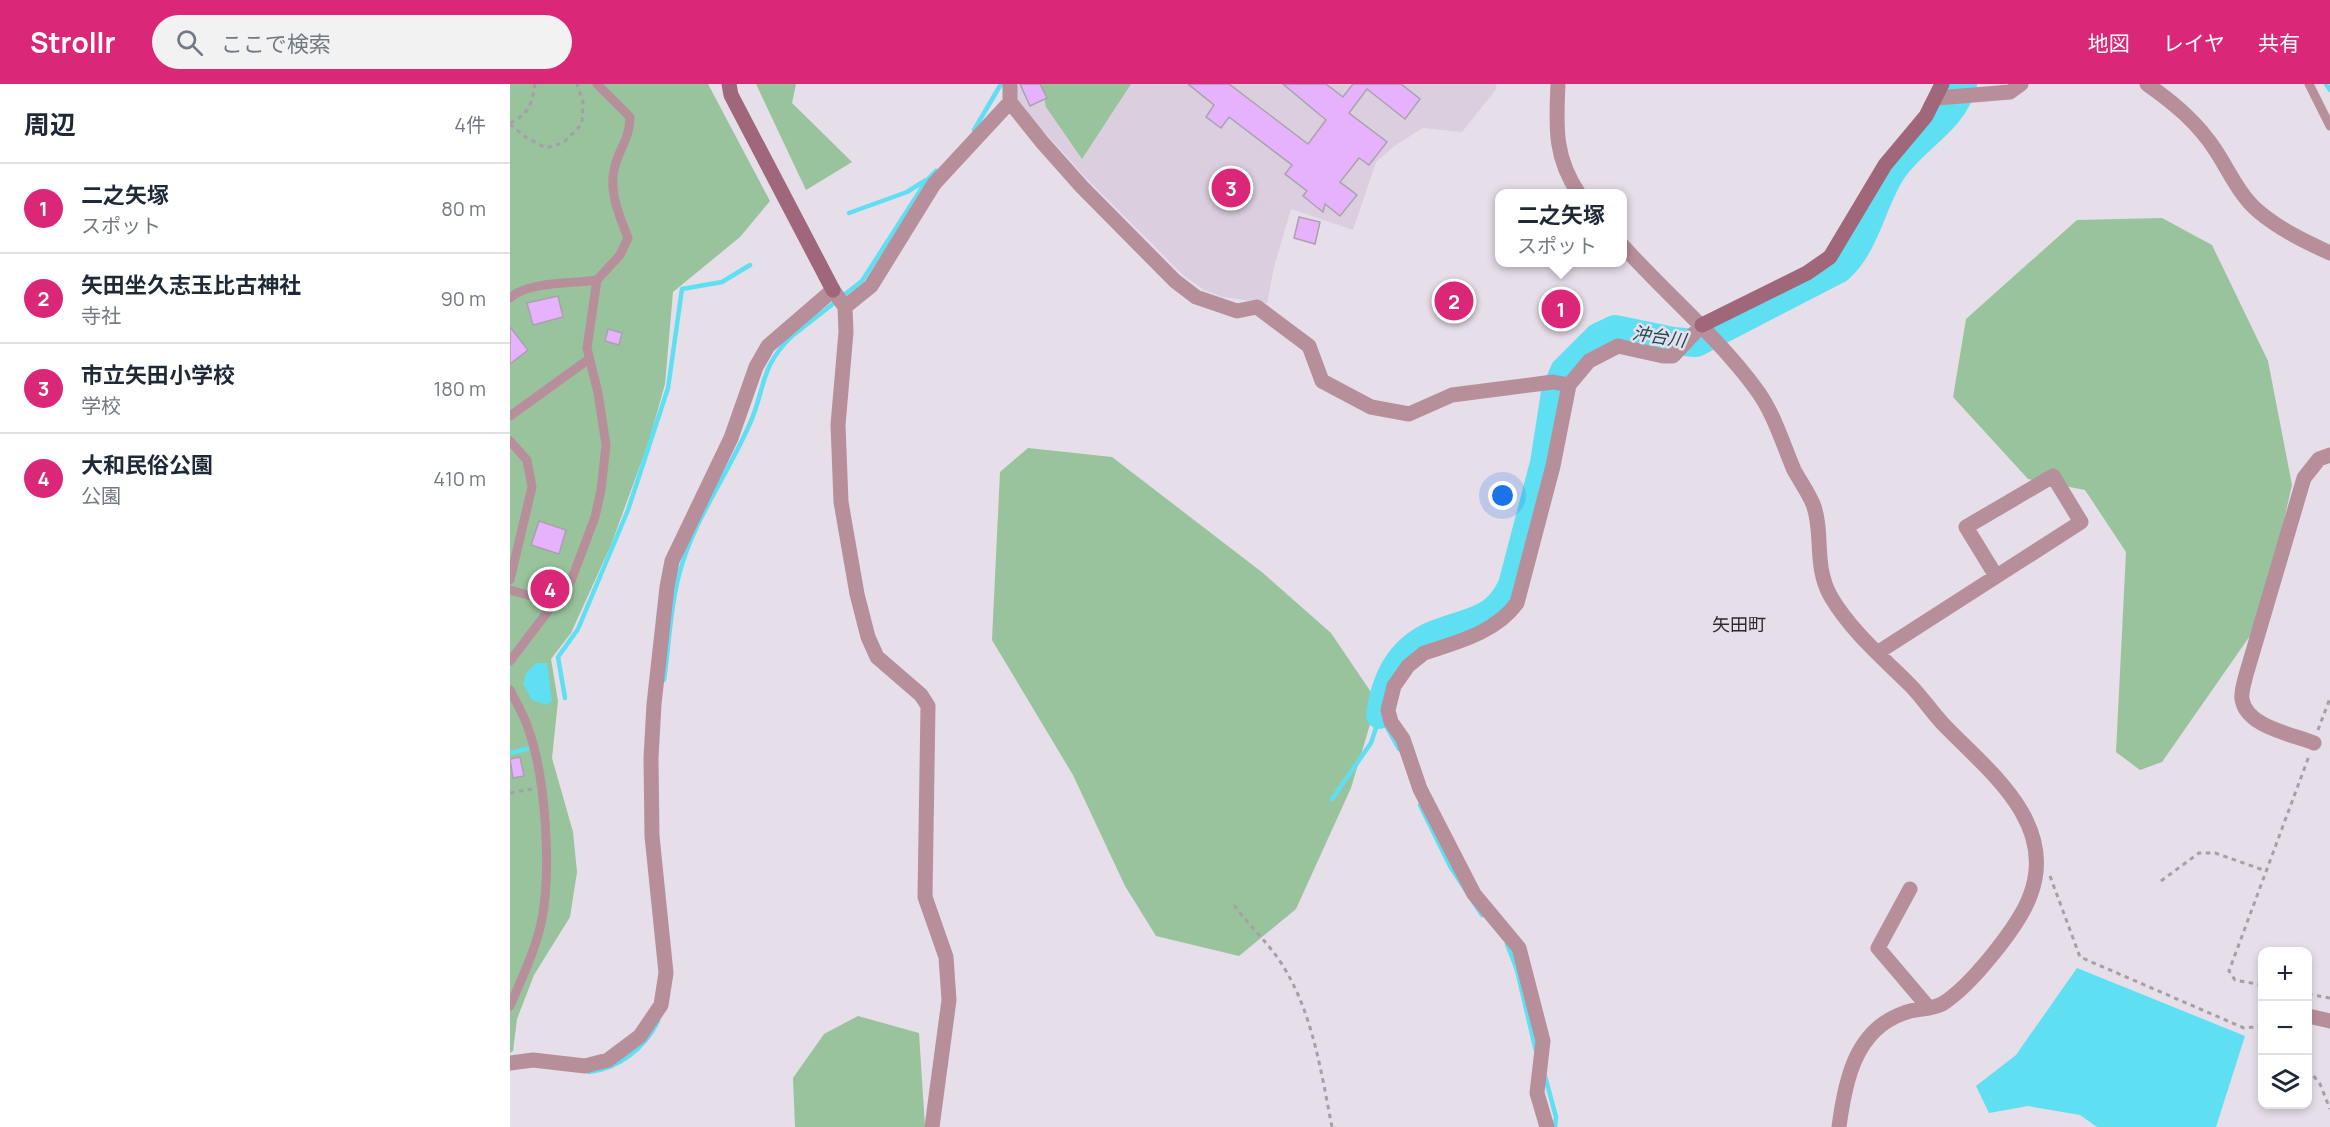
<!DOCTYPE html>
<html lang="ja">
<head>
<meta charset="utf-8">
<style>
	:root { --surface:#fff; --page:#f2f2f3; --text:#1f2937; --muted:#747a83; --line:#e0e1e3; --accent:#db2777 }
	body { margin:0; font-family:Manrope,"Noto Sans JP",sans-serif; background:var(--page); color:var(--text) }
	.controls { position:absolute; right:18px; bottom:18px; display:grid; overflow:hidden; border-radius:12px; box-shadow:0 3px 9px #0003 }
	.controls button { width:54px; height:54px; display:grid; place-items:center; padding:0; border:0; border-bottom:2px solid var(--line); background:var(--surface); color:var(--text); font:30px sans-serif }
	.you { position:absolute; left:993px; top:412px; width:21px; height:21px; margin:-15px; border:4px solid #fff; border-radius:50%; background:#1a73e8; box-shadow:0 0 0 9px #1a73e833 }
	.badge { display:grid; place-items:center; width:39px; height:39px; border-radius:50%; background:var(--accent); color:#fff; font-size:20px; font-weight:700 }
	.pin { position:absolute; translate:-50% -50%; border:3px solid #fff; box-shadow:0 2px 6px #0006 }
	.popup { position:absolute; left:985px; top:105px; width:132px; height:78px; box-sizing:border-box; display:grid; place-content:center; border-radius:12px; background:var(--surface); filter:drop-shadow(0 2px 4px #0005); font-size:20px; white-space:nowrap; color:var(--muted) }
	.popup b { font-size:22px; color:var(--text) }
	.popup::after { content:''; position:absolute; left:50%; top:100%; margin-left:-12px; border:12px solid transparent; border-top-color:var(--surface) }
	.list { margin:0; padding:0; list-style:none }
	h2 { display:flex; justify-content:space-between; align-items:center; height:78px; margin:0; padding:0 24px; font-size:26px }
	h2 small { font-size:20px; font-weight:400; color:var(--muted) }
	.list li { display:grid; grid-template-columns:39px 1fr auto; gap:18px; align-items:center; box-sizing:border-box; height:90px; padding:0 24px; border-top:2px solid var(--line) }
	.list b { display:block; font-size:22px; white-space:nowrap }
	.list p { margin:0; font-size:20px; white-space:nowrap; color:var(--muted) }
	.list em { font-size:20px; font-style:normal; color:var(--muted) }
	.icon { flex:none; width:33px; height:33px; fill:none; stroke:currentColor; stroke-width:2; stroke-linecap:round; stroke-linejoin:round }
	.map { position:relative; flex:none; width:1820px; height:1043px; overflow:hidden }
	header { display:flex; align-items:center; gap:36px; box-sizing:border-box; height:84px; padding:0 30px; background:var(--accent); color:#fff }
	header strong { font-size:28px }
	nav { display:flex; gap:33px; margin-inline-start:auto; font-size:21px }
	.search { width:420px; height:54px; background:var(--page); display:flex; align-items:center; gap:15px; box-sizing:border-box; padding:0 21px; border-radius:33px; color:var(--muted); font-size:22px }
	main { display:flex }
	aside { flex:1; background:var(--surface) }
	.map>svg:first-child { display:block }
	.built { fill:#dacedf }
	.green { fill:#98c39d }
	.water { fill:#5edff2 }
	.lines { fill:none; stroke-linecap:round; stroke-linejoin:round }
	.stream { stroke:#5edff2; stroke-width:4.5 }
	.river { stroke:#5edff2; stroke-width:28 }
	.building { fill:#e7b2fd; stroke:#a9a2ac; stroke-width:1.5 }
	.path { stroke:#a59fa8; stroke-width:3; stroke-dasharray:4.5 4.5; stroke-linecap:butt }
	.lane { stroke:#b78f9b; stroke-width:9 }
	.street { stroke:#b78f9b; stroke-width:15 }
	.secondary { stroke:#a0667a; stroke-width:15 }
	.labels { text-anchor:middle; stroke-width:5; stroke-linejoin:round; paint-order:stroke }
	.water-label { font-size:18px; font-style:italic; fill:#144d55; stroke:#e6dee9 }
	.neighbourhood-label { font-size:18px; fill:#2e2831; stroke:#e6dee9 }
</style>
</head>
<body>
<header>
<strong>Strollr</strong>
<div class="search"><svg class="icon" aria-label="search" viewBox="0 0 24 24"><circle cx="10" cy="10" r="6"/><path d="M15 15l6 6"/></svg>ここで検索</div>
<nav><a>地図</a><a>レイヤ</a><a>共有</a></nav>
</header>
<main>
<aside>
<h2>周辺<small>4件</small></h2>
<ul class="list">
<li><span class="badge">1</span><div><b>二之矢塚</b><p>スポット</p></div><em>80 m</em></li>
<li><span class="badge">2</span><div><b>矢田坐久志玉比古神社</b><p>寺社</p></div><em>90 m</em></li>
<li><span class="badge">3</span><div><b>市立矢田小学校</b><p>学校</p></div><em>180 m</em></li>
<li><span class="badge">4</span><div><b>大和民俗公園</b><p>公園</p></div><em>410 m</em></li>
</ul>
</aside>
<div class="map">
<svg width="1820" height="1043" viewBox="0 0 1820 1043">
	<rect width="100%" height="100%" fill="#e6dee9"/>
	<path class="built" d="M503,0h482l2,4 -35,44 -39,-4 -26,16 -21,18 -23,68 -62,-21 -17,58 -7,36 -44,-6 -19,-7 -21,-15 -98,-98 -47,-52 -27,-33z"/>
	<path class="green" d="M0,0h198l62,117 -30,36 -67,55 -8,92 -16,57 -38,104 -40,88 -20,26 7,42 -6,57 21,74 4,40 -7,45 -36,58 -17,44 -4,32 -3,2z
		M246,0h40l-4,19 60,59 -46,28z
		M531,0h90l-49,75 -36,-52z
		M1652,134l50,27 56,116 24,124 -31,135 -99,142 -22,8 -24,-18 10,-200 -41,-62 -57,-11 -75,-82 13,-78 111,-99z
		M518,364l84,9 151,116 68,60 46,68 -26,87 -55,121 -57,47 -83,-20 -31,-50 -52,-111 -81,-135 8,-168z
		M348,932l61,17 6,94h-130l-2,-49 31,-44z"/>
	<path class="water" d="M26,579h11l5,38 -5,4 -15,-5 -9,-16 3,-11z
		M1567,884l168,68 -29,91h-119l-17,-12 -52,-9 -39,7 -13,-27 40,-31z"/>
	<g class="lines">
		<path class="stream" d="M1816,0l4,6
			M464,46l27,-46
			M339,129l58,-21 19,-12
			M154,596c5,-34 6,-71 15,-105 14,-55 50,-102 72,-154 15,-36 9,-54 41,-85l70,-55 65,-101 9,-9
			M55,614l-7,-41 20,-28 50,-119 40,-122 14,-99 40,-7 28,-17
			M870,631l19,34
			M0,669l17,-4
			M822,715l39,-56 9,-27
			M910,721l30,61 32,49
			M997,860l10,26 19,81
			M79,988c29,-3 56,-24 69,-51
			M1035,992l11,41 -1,10"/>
		<path class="river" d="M870,631c5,-37 20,-68 58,-82 33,-13 57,-11 74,-48l32,-122 11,-70 9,-22 34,-34 17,-8 58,12 23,2 143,-74c27,-24 33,-66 52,-96 20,-33 62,-50 72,-89"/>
	</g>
	<path class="building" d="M510,0h20l7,14 -17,8z
		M678,0h41l79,60 18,-24 -43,-36h43l17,13 10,-13h48l19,15 -15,20 -38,-30 -18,24 38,29 -18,23 -10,-7 -19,24 17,13 -17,21 -15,-12 -2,8 -20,-16 4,-5 -22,-17 7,-9 -63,-48 -8,11 -15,-11 8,-12z
		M789,133l21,5 -5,22 -21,-6z
		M48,212l5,21 -30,8 -6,-22z
		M0,243l18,23 -18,14z
		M98,245l14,4 -3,12 -14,-4z
		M29,437l27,9 -7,24 -28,-9z
		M10,673l4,19 -11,2 -3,-19z"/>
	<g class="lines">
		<path class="path" d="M0,39c19,-9 22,-19 25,-39
			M0,40l14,12 22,12 17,-5 19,-19 1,-22 -6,-18
			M1808,646l12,-32
			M0,709l22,-4
			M1540,792l30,81 164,71 18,-2
			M1651,797l38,-28h16l51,18
			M724,821c15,21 35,38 49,61 30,48 38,106 49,161
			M1752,901l-27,-5 -6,-9 80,-215
			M1798,910l22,4
			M1798,985l12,15 10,25"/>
		<path class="lane" d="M1799,0l21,42
			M0,214c18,-17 63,-14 87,-18
			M0,332l79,-57
			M0,357l17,19 5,27 -22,93
			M0,506l46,13
			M0,577l61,-80 24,-64 6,-27 5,-45 -8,-52 -11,-45 10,-68 23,-25 8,-17c-8,-20 -19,-46 -14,-68 4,-21 16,-30 16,-53l-33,-33
			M0,606c6,12 14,25 18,38 18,49 24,145 13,196 -7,29 -19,54 -31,82"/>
		<path class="street" d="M500,0v18l32,40 40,45 93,94 21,16 41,14 20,-4 52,39 13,35 49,26 38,7 43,-19 101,-13 16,3
			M1048,0c-2,43 -4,73 21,110
			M1637,0c27,19 51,39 69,67 13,20 24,45 42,60 21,18 48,31 72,42
			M1427,14l73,-6 11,-8
			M1112,161c44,49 95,91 134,144 18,24 26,53 38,81 6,11 14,22 19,34 11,28 0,62 18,93 20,34 52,61 79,88 13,13 23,29 36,42 44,45 112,97 84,169 -11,30 -60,91 -88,108 -12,6 -26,4 -38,9 -49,17 -59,68 -65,114
			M335,223l26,-21 63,-102 76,-82
			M1367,569l204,-131 -28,-46 -87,51 30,49
			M1804,659c-22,-9 -68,-16 -72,-44 -1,-7 2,-16 4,-24l58,-197 15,-19 11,-4
			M1400,805l-32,59 51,60
			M1798,932l22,5
			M0,979l23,-3 52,6 23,-6 32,-24 21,-31 5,-32 -14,-137 -1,-78 3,-54 13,-117 5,-26 59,-123 25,-71 12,-21 65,-56 12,17 1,25 -8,93 3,77 16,92 11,43 9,20 44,38 7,11 -3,191 21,60 3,43 -17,127
			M1037,1043l-10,-34 6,-52 -24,-93 -45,-54 -54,-105 -17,-50 -12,-17 -3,-12 6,-24 14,-20 16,-13c33,-11 71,-20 93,-50l36,-137 16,-81 20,-24 29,-15 45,10h10l29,-31"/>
		<path class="secondary" d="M219,0l2,11 102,195
			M1192,241l105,-52 23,-16 55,-92 41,-49 16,-32"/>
	</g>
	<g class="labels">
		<g class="water-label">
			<text transform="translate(1149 253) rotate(9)" y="6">沖台川</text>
		</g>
		<g class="neighbourhood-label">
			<text x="1229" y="547">矢田町</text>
		</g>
	</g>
</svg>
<div class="controls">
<button>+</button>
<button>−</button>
<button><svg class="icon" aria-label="layers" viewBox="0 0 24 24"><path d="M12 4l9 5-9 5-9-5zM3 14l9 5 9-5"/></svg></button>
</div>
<div class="you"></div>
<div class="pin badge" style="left:1051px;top:225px">1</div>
<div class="popup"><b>二之矢塚</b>スポット</div>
<div class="pin badge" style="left:944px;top:217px">2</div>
<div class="pin badge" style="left:721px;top:104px">3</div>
<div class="pin badge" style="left:40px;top:505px">4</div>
</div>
</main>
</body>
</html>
